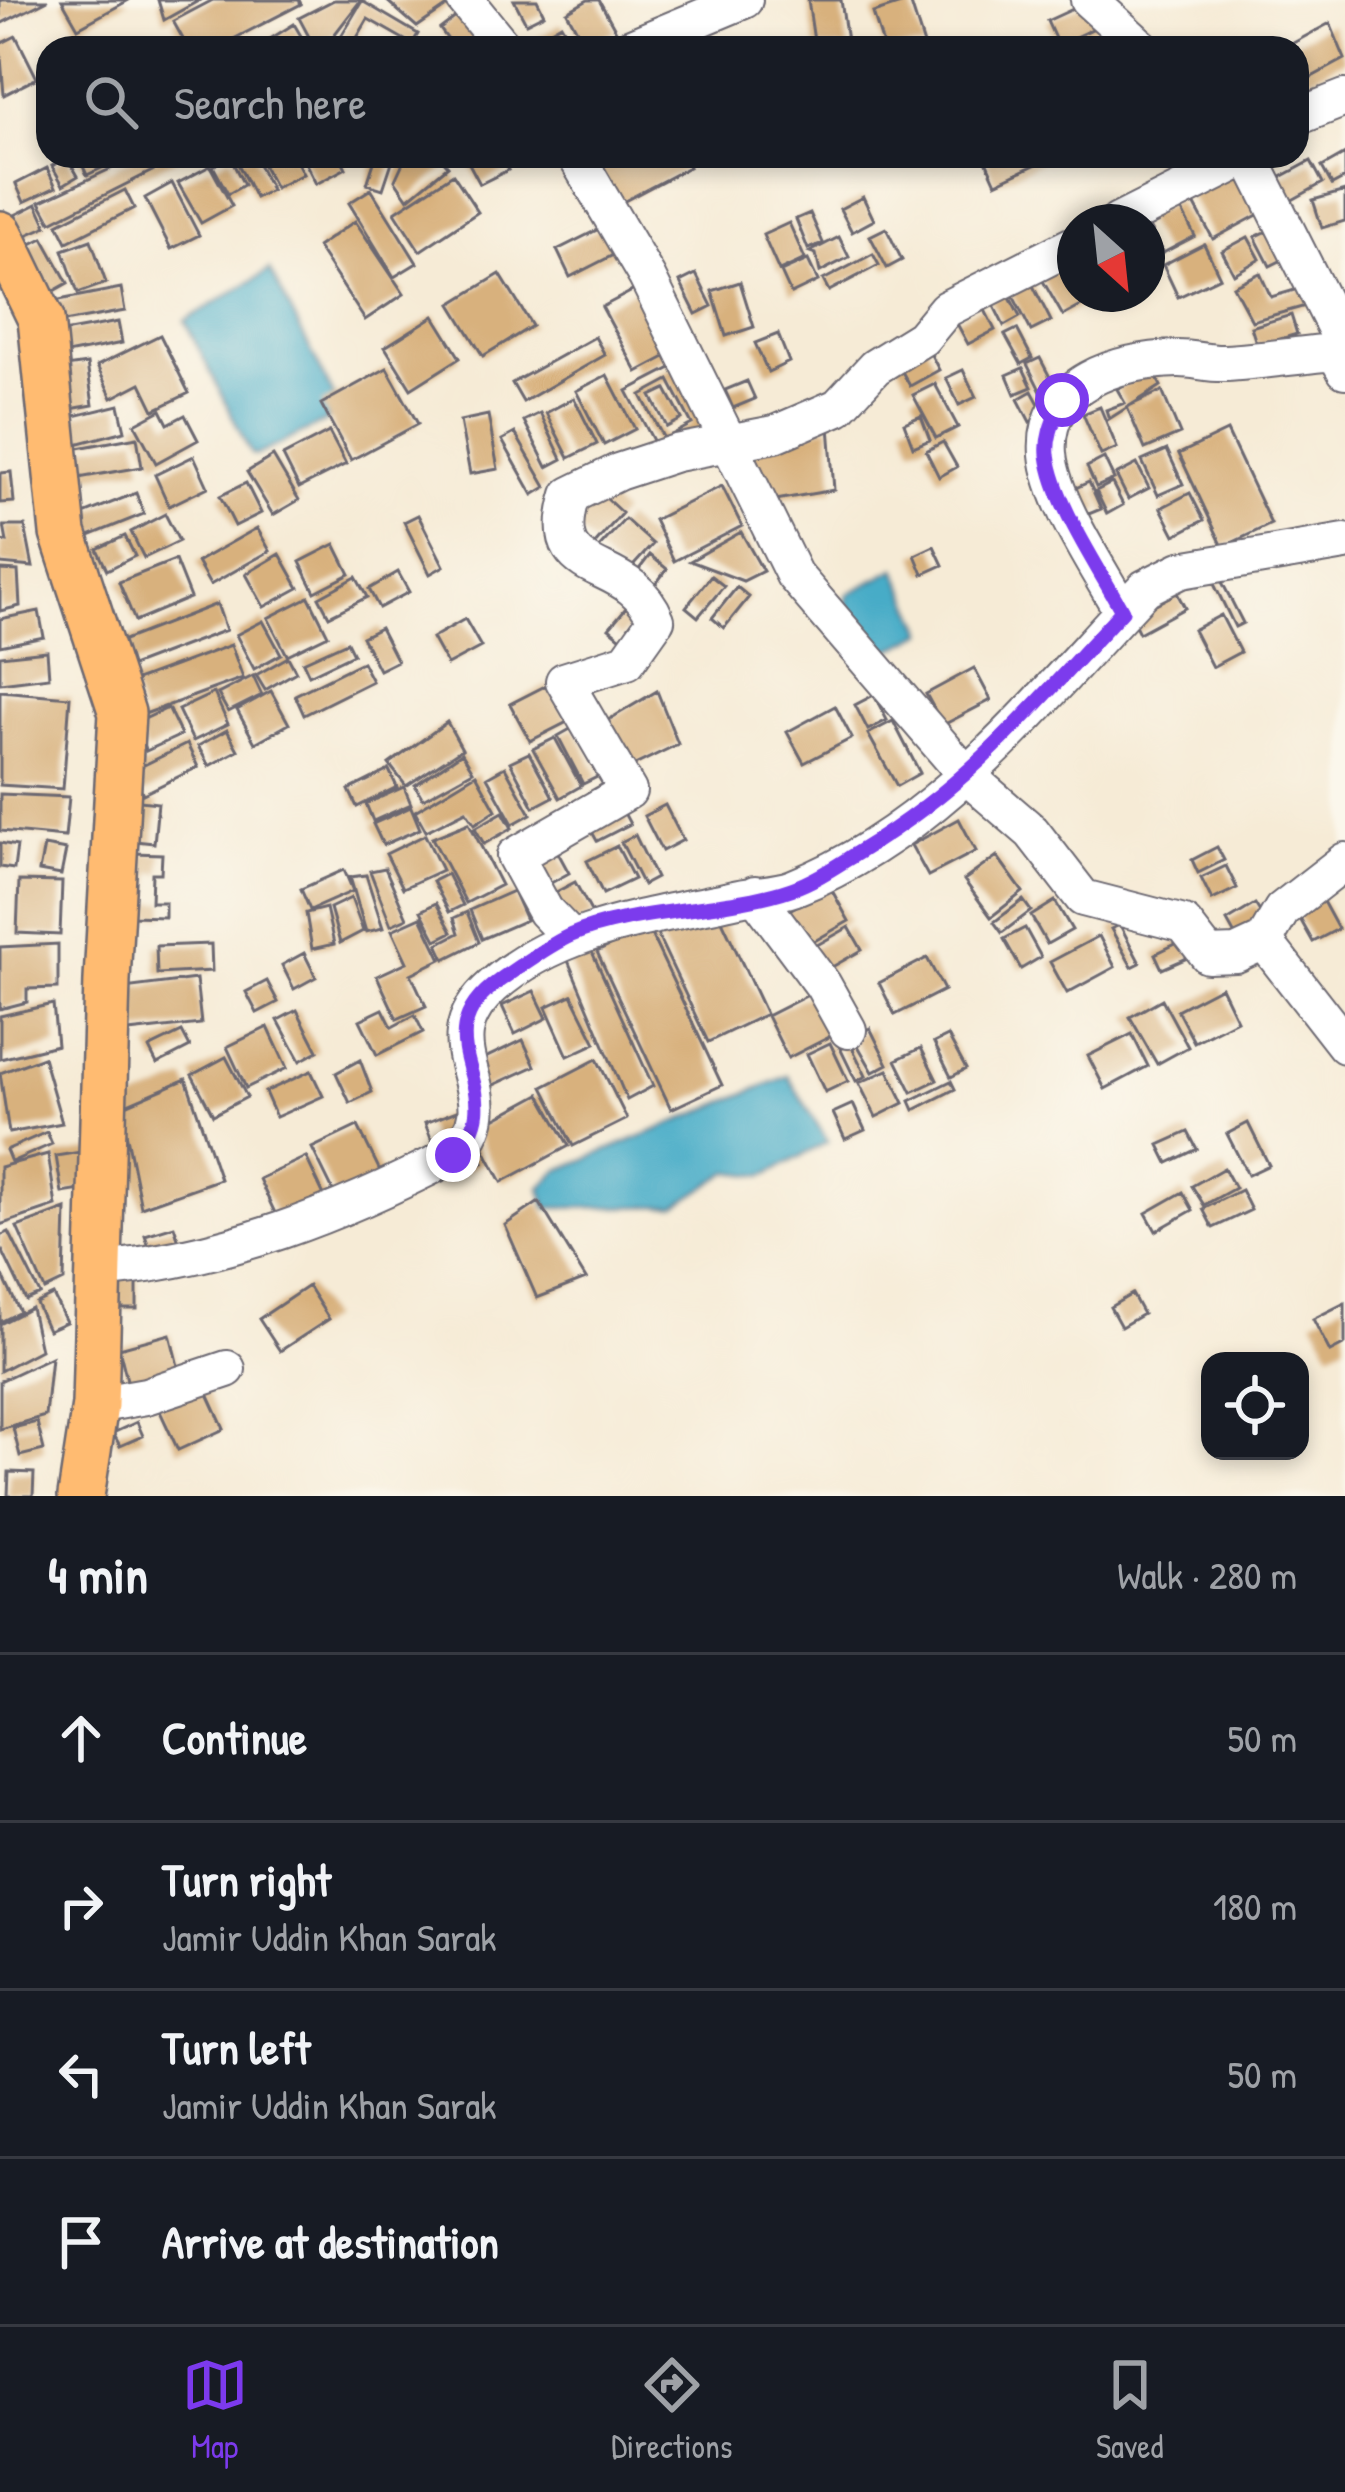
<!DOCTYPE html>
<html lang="en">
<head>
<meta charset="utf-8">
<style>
	:root { --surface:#171b24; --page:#242831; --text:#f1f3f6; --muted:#9ea1a6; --line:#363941; --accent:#7c3aed }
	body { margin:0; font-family:"Patrick Hand",sans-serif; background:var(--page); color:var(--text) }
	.controls { position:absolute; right:36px; bottom:36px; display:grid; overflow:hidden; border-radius:24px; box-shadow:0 6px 18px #0003 }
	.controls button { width:108px; height:108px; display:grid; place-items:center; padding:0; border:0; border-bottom:3px solid var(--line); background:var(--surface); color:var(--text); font:60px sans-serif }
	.compass { position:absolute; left:1057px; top:204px; width:108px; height:108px; border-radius:50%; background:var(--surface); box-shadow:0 6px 18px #0003; rotate:153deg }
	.stop { position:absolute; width:36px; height:36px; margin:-27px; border:9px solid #7c3aed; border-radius:50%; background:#fff }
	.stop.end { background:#7c3aed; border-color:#fff; box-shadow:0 3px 12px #0008 }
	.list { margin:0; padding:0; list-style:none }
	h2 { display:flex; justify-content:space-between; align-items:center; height:156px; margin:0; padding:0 48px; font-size:51px }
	h2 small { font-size:39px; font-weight:400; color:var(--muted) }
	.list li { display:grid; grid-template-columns:78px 1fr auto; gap:36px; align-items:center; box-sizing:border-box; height:168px; padding:0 48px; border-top:3px solid var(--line) }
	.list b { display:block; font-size:45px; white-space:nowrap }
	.list p { margin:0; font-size:39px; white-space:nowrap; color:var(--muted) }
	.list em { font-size:39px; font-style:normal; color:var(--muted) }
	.icon { flex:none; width:66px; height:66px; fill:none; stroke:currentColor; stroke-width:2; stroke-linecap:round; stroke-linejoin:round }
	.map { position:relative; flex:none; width:1345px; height:1496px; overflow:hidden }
	.search { position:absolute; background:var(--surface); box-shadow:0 6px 18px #0003; left:36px; right:36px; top:36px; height:132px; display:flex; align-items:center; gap:30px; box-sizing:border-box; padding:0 42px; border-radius:36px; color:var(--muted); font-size:45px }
	.sheet { height:828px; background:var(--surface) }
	nav { display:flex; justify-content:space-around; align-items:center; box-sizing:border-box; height:168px; border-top:3px solid var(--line); background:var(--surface); font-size:33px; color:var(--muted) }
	nav a { display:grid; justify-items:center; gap:6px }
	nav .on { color:var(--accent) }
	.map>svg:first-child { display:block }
	.water { fill:#47acc7; stroke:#346781; stroke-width:3 }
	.building { fill:#d8b17d; fill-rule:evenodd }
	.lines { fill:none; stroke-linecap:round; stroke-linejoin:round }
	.minor-casing { stroke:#6c6871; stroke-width:40 }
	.major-casing { stroke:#6c6871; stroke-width:50 }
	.minor { stroke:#fff; stroke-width:36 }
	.major { stroke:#ffbb71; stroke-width:45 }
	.route { stroke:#7c3aed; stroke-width:15 }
</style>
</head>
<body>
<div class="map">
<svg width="1345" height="1496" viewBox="0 0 1345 1496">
	<rect width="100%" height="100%" fill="#fbf7ec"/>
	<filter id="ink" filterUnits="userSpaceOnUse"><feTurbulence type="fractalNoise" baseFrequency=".00833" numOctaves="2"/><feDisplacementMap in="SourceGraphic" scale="24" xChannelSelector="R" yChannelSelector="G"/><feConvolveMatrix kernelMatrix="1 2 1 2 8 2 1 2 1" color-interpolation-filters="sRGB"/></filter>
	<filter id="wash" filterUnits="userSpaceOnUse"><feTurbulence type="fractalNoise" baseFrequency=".004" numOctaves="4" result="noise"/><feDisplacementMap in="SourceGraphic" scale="48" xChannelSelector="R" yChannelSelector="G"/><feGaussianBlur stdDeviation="2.7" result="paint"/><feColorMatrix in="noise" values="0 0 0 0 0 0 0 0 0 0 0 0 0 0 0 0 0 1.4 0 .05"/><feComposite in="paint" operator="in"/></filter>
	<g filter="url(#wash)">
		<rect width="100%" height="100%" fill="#f6ebd6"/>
		<path class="water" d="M270,270l69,136 -14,16 -68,33 -6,-1 -66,-133z
			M896,569l29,63 -45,24 -34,-52 2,-10z
			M788,1076l40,66 -64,34 -35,-4 -53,34 -129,2 -6,-20 16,-17z"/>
		<g id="blocks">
			<path class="building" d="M0,0h48l-48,24z
				M62,0h67l-51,28z
				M158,0h42l-36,20z
				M213,0h86l2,4 -85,44h-28l-15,-27z
				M334,0h27l-37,48h-9l-16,-30z
				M386,0h63l3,3 -35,24z
				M514,0h23l7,14 -18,9z
				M588,0h11l17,31 -30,16 -19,-35z
				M808,0h33l7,48h-33z
				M362,1l56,33 -6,10 -44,-25 -17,29h-17z
				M910,1l15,47h-41l-11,-35z
				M1086,3l19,20 -47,22 -11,-24z
				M461,13l18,25 -25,10 -14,-19z
				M1330,23l15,36 -48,26v-37h-13z
				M294,24l14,24h-33l-5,-9z
				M561,24l14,24h-55z
				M16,36l21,42 -33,17 -4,-51z
				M1345,154v24l-13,7 -10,-18z
				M78,156h26l4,9 -21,10z
				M138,156h44l-131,66 -11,-20z
				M234,156h20l17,34 -16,8z
				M258,156h36l9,18 -28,14z
				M302,156h38l6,12 -30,16z
				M376,156h18l-11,33 -16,-5z
				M406,156h33l9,10 -40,33 -13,-19z
				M465,156h35l8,14 -28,14z
				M601,156h82l6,11 -72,38 -24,-45z
				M984,156h70l-58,27z
				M67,157l11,19 -15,9 -11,-19z
				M230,157l14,28 -16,9 -15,-28z
				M1311,161l12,22 -38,21 -13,-22z
				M210,166l22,40 -31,17 -23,-40z
				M1241,166l24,45 -52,28 -24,-45z
				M47,168l9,19 -32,15 -8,-18z
				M453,174l25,38 -58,39 -25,-39z
				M172,183l27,52 -28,14 -26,-51z
				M371,189l46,74 -23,14 -45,-74z
				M125,190l9,18 -67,34 -9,-18z
				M1345,191v30l-23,7 -9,-28z
				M863,197l11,23 -22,12 -12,-23z
				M1177,201l18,35 -32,17 -19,-35z
				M37,204l10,22 -27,12 -9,-21z
				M810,213l13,30 -15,6 -12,-30z
				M355,221l49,73 -39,26 -48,-73z
				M789,223l16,36 -26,12 -16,-36z
				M1280,225l14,29 -24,12 -15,-29z
				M603,227l14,26 -47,24 -13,-27z
				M886,228l16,32 -15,8 -17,-32z
				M839,237l10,20 -29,15 -4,-18 -6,-2z
				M1248,237l12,22 -26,15 -12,-23z
				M43,238l25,45 -25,14 -25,-46z
				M91,240l15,43 -28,10 -15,-43z
				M1204,244l16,33 -42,20 -15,-32z
				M873,254l6,11 -50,26 -6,-11z
				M808,260l10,21 -27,13 -10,-22z
				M1059,263l24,42 -20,11 -24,-42z
				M1260,273l11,24 37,-11 5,18 -61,17 -19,-35z
				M500,274l32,52 -49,30 -32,-52z
				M696,274l16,32 -16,8 -16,-32z
				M1027,274l24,47 -20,10 -24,-47z
				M740,282l14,45 -28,9 -14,-45z
				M121,288l4,23 -72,13 -4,-22z
				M636,289l35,65 -34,18 -35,-65z
				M1007,292l13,25 -16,9 -13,-26z
				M983,306l12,24 -27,14 -13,-24z
				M1291,315l6,19 -40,12 -6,-19z
				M434,316l26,42 -49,31 -26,-42z
				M118,322l4,21 -60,12 -4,-22z
				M1017,329l15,29 -11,6 -16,-29z
				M778,334l11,28 -21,10 -13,-29z
				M160,335l29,58 -35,17 -13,-27 -29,15 -15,-32z
				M595,337l10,18 -82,47 -11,-19z
				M925,343l14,27 -29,16 -15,-27z
				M1040,358l14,27 -13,7 -14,-28z
				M87,364l6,41 -34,6 -7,-42z
				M677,365l36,69 -53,20 -33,-63zM669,380l23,44 -28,15 -23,-44z
				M387,368l31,56 -67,36 -30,-56z
				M1023,368l9,19 -17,7 -8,-19z
				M1152,369l9,17 -52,33 -3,-9 19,-7 -8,-14z
				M963,370l13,27 -17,8 -13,-27z
				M607,375l28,54 -31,16 -28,-54z
				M747,381l8,18 -22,9 -8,-18z
				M935,384l23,43 -22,11 -23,-43z
				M666,389l16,30 -15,8 -16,-31z
				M1032,391l13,24 -15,7 -12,-23z
				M1162,391l18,43 -35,15 -18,-42z
				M574,398l23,46 -28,14 -23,-45z
				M119,405l6,26 -60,16 -7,-27z
				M1100,407l17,41 -16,7 -18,-41z
				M161,410l7,14 17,-9 13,25 -42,23 -21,-39z
				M540,413l22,46 -15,8 -23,-46z
				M488,415l10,54 -28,5 -10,-53z
				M921,416l9,24 -17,7 -9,-24z
				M829,426l5,64 -70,12 -15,-53z
				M1227,431l44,93 -48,23 -44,-93z
				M329,432l17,32 -47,24 -16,-32z
				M515,433l31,54 -13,8 -31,-55z
				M137,437l5,30 -75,13 -5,-29z
				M943,442l14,25 -18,10 -13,-26z
				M1167,450l16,34 -25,11 -16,-34z
				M194,456l14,31 -39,19 -14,-31z
				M273,456l26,44 -26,15 -26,-43z
				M1104,458l10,21 -18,8 -9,-20z
				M1137,464l12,24 -21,11 -12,-24z
				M11,472l3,30 -14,1v-30z
				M1089,482l12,27 -22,9 -12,-26z
				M246,483l15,30 -26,13 -15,-30z
				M1112,483l11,22 -16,9 -11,-23z
				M722,486l20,40 -68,35 -20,-41z
				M595,488l27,25 -28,32 -28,-25z
				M136,493l8,21 -60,24 -8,-21z
				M1190,493l14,27 -29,15 -14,-27z
				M165,514l14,27 -35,17 -13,-26z
				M418,515l26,51 -14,8 -26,-52z
				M625,519l28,25 -29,32 -28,-25z
				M4,526h21l8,41 -33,-3v-23l7,1z
				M257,528l13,23 -60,34 -13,-23z
				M741,532l22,39 -20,10 -53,-20z
				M125,536l10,20 -28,14 -10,-21z
				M335,544l15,30 -35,18 -15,-30z
				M934,546l9,19 -20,9 -8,-19z
				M280,554l19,34 -35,19 -18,-33z
				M650,555l17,14 -15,20 -18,-13z
				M175,560l15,38 -55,23 -16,-39z
				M0,570l18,1 2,35 -20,5z
				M398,572l11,20 -30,16 -10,-19z
				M711,576l13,10 -26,31 -12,-10z
				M356,577l11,20 -38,19 -10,-19z
				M1221,580l22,43 -8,4 -21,-43z
				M737,587l12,10 -25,31 -12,-10z
				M1177,593l8,15 -46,25 -8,-16z
				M309,597l19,38 -41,20 -19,-37z
				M635,597l12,10 -26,31 -12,-10z
				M217,604l9,26 -105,40 -10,-25z
				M39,611l5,26 -44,9v-27z
				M1221,615l19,37 -28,15 -19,-37z
				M465,619l16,28 -34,18 -15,-27z
				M263,621l18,33 -27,15 -18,-34z
				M380,628l17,33 -18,9 -17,-33z
				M347,642l6,12 -44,21 -6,-13z
				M231,645l12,33 -101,37 -11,-33z
				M47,651l2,26 -49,6v-27z
				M288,657l8,15 -31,18 -9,-15z
				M362,662l10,19 -68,34 -9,-20z
				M974,668l17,32 -48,25 -17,-31z
				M253,676l9,19 -34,17 -10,-18z
				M549,684l20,37 -39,20 -20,-37z
				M0,691l70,6 -7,92 -63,-4z
				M271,691l18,33 -34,19 -18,-33z
				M657,691l21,53 -70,34 -25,-43z
				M214,693l14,31 -35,17 -15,-31z
				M874,695l13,25 -19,10 -13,-25z
				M835,706l17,32 -48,25 -17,-31z
				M168,708l13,27 -35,16 -12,-27z
				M893,721l27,52 -23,13 -29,-52z
				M447,722l15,27 -56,37 -17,-22z
				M574,727l25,49 -16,8 -25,-48z
				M227,730l11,20 -29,16 -11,-20z
				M555,738l26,48 -21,12 -27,-49z
				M187,744l11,23 -55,27 -11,-23z
				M462,753l11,18 -50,28 -8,-14z
				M529,753l24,44 -19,10 -24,-45z
				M505,767l26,47 -18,10 -26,-47z
				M389,770l8,17 -40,20 -8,-17z
				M476,774l20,36 -21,14 -9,-13 -40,20 -11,-20z
				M404,787l7,17 -38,17 -7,-17z
				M0,794l69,3 -4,40 -65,-6z
				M617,800l13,24 -33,17 -13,-24z
				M140,801l18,2 -4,40 -19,-2z
				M665,805l18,35 -21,11 -18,-35z
				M411,807l9,22 -37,16 -10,-21z
				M503,812l9,16 -28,16 -9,-16z
				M959,819l17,32 -48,25 -17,-31z
				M469,823l32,62 -35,18 -34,-65z
				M425,835l17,35 -39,18 -17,-34z
				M635,835l21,43 -13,7 -22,-43z
				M550,838l19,35 -36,20 -19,-36z
				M0,843l17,3 -3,23 -14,-2z
				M44,846l22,4 -5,25 -22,-4z
				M617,846l17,33 -31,15 -16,-33z
				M1217,847l7,13 -26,13 -6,-13z
				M132,853l30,1 -1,19h-9l-1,29h14v15l-34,-1z
				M997,856l26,36 -32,25 -27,-37z
				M1226,866l11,22 -25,12 -11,-22z
				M385,868l22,50 -16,7 -21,-54z
				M344,870l9,21 -43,19 -9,-21z
				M447,874l16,31 -14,7 -16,-31z
				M366,875l17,53 -17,4 -16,-55z
				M19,881l43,1 -2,53 -43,-2z
				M575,882l18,33 -29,15 -17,-33z
				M830,887l19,34 -50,29 -20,-34z
				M513,891l13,29 -44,19 -12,-29z
				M1320,896l18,33 -25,13 -18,-32z
				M351,898l12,33 -23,12 -10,-35z
				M1023,900l8,11 -29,22 -8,-11z
				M1055,901l17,29 -25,14 -16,-28z
				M436,903l16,29 -16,8 -15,-29z
				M1255,904l10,16 -29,17 -9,-16z
				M326,908l8,36 -22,5 -6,-36z
				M467,912l12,30 -34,17 -7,-15 21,-11 -5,-15z
				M720,916l46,98 -58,28 -54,-114z
				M421,917l20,42 -30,15 15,32 -29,13 -20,-43 30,-14 -15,-32z
				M1120,925l20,38 -8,4 -21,-38z
				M849,927l13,23 -46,26 -13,-23z
				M648,928l74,157 -51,24 -74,-157z
				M1025,928l16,29 -20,12 -17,-30z
				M1099,936l16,31 -48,26 -17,-31z
				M1184,940l8,16 -30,13 -7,-15z
				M588,943l65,143 -26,14 -63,-149z
				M58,944v44l-31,1v13l-27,7v-62z
				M211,944l1,27 -55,3 -1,-28z
				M304,953l12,24 -22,12 -12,-24z
				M927,958l17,32 -49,25 -16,-32z
				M196,979l5,45 -73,8 -4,-44z
				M267,981l11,21 -21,11 -11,-21z
				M1221,987l16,33 -43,22 -17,-32z
				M822,988l21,42 -55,28 -21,-42z
				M534,991l13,27 -32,16 -13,-28z
				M572,995l24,48 -28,13 -22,-49z
				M1162,999l26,48 -31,17 -27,-47z
				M53,1004l4,41 -57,14v-43z
				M383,1009l9,18 23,-12 8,17 -46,23 -17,-35z
				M297,1010l21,41 -18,10 -22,-41z
				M268,1027l19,41 -41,20 -19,-41z
				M870,1028l18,36 -15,8 -20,-35z
				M182,1032l8,15 -33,17 -8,-16z
				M1132,1034l16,32 -43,23 -17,-33z
				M948,1036l18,33 -15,8 -17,-34z
				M848,1039l18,37 -10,5 -18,-37z
				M523,1040l12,26 -61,28 -12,-25z
				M830,1043l18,38 -23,11 -18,-38z
				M921,1048l16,32 -25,12 -16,-32z
				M43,1057l19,66 -53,10 -9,-60z
				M226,1057l21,40 -34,18 -21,-40z
				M597,1059l30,60 -54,27 -30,-59z
				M360,1060l12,32 -22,11 -14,-30z
				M888,1070l16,33 -28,14 -17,-34z
				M311,1071l12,25 -47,21 -11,-25z
				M186,1079l34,100 -79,28 -20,-100z
				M951,1081l4,8 -41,21 -4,-9z
				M540,1094l29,52 -67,36 -28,-52z
				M853,1104l12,26 -20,9 -12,-26z
				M462,1109l21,54 -37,14 -21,-54z
				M1248,1123l21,42 -21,10 -21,-41z
				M358,1126l27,55 -46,22 -27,-55z
				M47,1132l5,12 -41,18 -5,-12z
				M1188,1132l9,17 -29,14 -9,-18z
				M93,1150l6,37 -37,6 -6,-37z
				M48,1154l8,52 -56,19v-58z
				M306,1157l23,49 -47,22 -23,-49z
				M1224,1168l11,20 -31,17 -12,-19z
				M1241,1190l10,20 -38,18 -10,-19z
				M1183,1192l10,18 -37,21 -10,-18z
				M539,1202l47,77 -49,19 -32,-73z
				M66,1209l-2,72 -19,9 -28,-63z
				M174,1226l6,18 -29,9 -6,-18z
				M9,1232l31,62 -14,6 -26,-54v-10z
				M0,1270l20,42 -20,10z
				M113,1277h24v32h-24z
				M308,1286l21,33 -49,32 -21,-32z
				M1132,1294l11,20 -22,13 -11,-20z
				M53,1295l13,27 -18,8 -12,-27z
				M1345,1303v41l-15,8 -17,-33z
				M31,1308l9,42 -40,21v-47z
				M170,1334l10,40 -51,14 -10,-40z
				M51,1357l-6,59 -45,13v-48z
				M203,1383l21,46 -46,21 -21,-45z
				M37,1422l7,28 -24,6 -7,-28z
				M137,1422l6,14 -23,10 -7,-13z
				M9,1472l25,1 -1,23h-25z"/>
		</g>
	</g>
	<g filter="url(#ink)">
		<use href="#blocks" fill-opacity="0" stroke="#6c6871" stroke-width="3"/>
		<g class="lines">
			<g class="minor-casing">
				<path id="minor" d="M465,0l39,48
					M1089,0l53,48
					M629,48l115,-48
					M1297,117l48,-19
					M576,156l71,121 147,298 174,202 64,55 51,66 101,26 24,31 28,-1 28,-13 81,104
					M1118,222l131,-66 89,177 -3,19 10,18
					M1122,611c-23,-42 -70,-110 -74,-157 -6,-73 73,-94 131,-95 16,0 31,5 46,4 37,-2 74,-8 110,-11
					M755,894l68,91 25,45
					M569,936l-24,-25 -30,-55 113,-65 -64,-110 63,-20 29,-41c-28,-70 -113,-34 -85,-125l47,-23 58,-19 99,-19 63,-27 37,-40 47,-29 24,-29 129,-65
					M1264,941l18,-31 63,-49
					M97,1270c127,-10 244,-57 356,-115 65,-60 -33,-105 40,-169 68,-60 161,-69 246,-88 18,-4 38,-4 54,-10 147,-58 246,-189 352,-300l36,-18 164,-28
					M95,1405l51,-9 81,-27"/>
			</g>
			<g class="major-casing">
				<path id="major" d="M0,234l41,85 22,214 59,180 -15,267 -12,425 -14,91"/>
			</g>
			<use href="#minor" class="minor"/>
			<use href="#major" class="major"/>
		</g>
	</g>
	<g class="lines" filter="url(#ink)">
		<path class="route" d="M453,1155c68,-63 -40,-113 47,-175 20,-14 46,-33 69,-44 59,-27 159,-25 222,-47 26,-9 48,-25 71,-39 109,-66 175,-147 260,-239 -23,-43 -68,-108 -74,-156 -2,-20 7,-37 14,-55"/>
	</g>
</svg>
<div class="controls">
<button><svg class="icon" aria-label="locate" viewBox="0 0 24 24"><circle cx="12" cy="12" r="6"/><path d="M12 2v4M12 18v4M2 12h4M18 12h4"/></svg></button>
</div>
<svg class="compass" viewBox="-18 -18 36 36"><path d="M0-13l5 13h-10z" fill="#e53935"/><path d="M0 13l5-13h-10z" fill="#9ea1a6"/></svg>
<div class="stop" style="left:1062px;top:400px"></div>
<div class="stop end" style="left:453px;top:1155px"></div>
<div class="search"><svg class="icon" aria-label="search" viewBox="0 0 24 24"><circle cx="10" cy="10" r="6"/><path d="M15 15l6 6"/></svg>Search here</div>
</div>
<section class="sheet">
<h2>4 min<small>Walk · 280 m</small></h2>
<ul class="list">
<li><svg class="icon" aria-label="ahead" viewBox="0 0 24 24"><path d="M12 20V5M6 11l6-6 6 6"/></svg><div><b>Continue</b></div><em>50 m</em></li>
<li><svg class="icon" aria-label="right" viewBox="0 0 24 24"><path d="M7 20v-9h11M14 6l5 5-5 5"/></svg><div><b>Turn right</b><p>Jamir Uddin Khan Sarak</p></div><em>180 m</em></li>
<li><svg class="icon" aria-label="left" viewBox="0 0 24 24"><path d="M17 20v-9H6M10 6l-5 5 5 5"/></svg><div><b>Turn left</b><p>Jamir Uddin Khan Sarak</p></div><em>50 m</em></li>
<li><svg class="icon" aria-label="arrive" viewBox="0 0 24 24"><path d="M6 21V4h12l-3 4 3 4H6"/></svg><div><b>Arrive at destination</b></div></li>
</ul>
</section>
<nav>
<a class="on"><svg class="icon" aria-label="map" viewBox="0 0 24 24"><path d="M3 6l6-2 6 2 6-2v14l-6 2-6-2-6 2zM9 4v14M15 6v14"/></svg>Map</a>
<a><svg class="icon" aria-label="directions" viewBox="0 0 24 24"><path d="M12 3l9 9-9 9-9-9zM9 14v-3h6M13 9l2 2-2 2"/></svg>Directions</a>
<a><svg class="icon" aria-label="saved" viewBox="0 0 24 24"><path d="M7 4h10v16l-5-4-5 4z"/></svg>Saved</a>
</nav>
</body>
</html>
